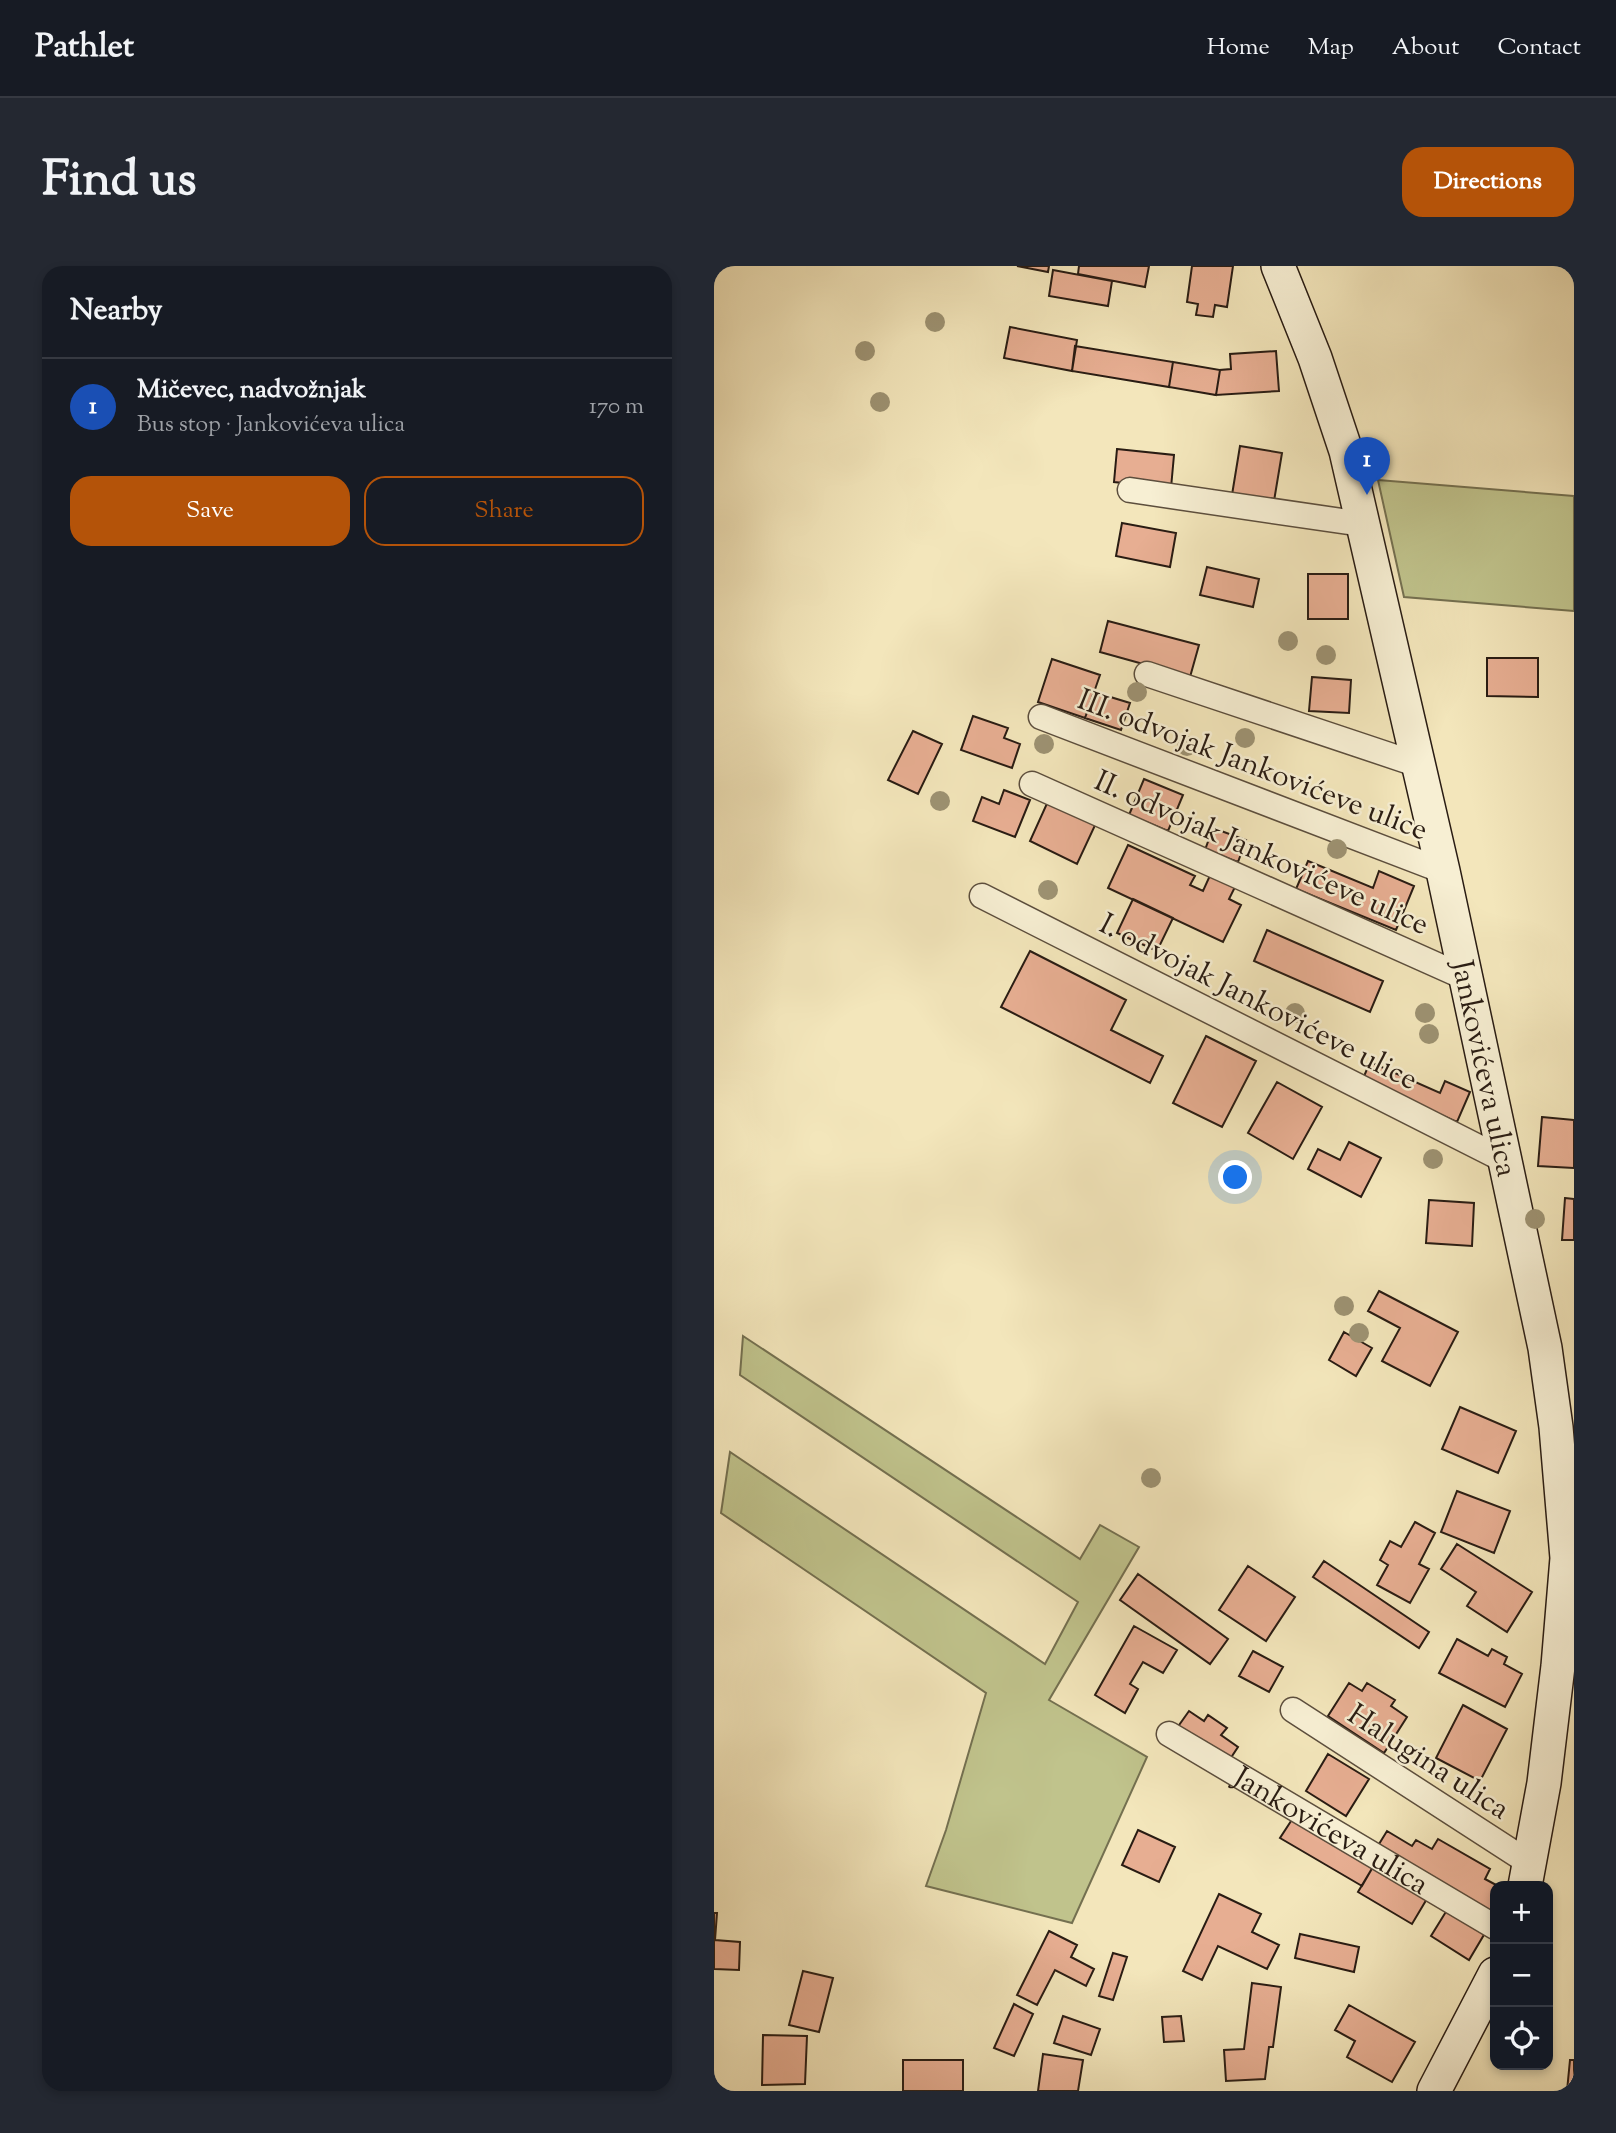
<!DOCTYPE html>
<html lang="en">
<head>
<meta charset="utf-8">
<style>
	:root { --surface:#171b24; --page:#242831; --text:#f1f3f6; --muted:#9ea1a6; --line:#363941; --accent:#b45309 }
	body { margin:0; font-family:"Sorts Mill Goudy",serif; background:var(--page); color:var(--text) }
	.controls { position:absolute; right:21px; bottom:21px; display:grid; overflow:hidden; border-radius:14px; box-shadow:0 4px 10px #0003 }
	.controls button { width:63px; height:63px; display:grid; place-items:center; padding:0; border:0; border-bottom:2px solid var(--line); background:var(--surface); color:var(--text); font:35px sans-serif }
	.you { position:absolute; left:522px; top:912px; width:24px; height:24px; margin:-18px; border:5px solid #fff; border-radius:50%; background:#1a73e8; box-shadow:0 0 0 10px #1a73e833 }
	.badge { display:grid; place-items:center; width:46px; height:46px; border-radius:50%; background:var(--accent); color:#fff; font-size:23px; font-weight:700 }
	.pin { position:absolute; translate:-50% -58px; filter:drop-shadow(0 2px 4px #0008) }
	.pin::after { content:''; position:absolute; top:37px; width:24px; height:21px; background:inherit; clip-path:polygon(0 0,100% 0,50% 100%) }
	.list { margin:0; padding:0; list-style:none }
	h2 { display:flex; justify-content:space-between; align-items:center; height:91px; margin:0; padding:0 28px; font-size:30px }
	h2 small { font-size:23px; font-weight:400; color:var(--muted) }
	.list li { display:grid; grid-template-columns:46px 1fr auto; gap:21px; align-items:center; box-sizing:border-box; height:98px; padding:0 28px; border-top:2px solid var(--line) }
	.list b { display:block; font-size:26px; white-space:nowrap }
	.list p { margin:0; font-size:23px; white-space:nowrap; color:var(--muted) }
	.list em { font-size:23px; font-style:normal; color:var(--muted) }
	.actions { display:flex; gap:14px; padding:21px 28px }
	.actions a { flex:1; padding:16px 0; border:2px solid var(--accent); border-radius:21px; text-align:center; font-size:24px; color:var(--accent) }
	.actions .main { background:var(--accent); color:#fff }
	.icon { flex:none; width:38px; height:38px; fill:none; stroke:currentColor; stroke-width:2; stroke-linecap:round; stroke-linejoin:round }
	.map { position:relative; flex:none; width:860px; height:1825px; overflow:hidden; border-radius:21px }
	header { display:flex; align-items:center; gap:42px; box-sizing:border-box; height:98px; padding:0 35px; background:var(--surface); border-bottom:2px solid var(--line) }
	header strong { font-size:33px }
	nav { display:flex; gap:38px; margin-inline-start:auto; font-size:24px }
	.intro { display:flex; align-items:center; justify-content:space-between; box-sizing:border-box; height:168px; padding:0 42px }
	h1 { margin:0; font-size:49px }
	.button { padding:18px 32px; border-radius:21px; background:var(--accent); color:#fff; font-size:24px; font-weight:700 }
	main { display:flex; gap:42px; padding:0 42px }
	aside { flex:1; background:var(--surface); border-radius:21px; box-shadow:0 4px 10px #0003 }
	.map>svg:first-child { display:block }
	.green { fill:#c0c38c; stroke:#747050; stroke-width:2 }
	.building { fill:#e7ae92; stroke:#291c13; stroke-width:2 }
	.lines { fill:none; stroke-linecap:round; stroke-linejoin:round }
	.street-casing { stroke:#5c4e3d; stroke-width:27 }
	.secondary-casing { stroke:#291c13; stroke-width:36 }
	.street { stroke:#f7efd3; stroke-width:24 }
	.secondary { stroke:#f7efd3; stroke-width:33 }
	.tree { fill:#9d9272 }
	.labels { text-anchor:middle; stroke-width:5; stroke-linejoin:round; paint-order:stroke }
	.street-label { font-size:30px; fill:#291c13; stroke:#f7efd3 }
</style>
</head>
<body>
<header>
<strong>Pathlet</strong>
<nav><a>Home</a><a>Map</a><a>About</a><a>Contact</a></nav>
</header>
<div class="intro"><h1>Find us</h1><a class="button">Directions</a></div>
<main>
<aside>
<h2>Nearby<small></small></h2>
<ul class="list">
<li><span class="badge" style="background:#1a4fb4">1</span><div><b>Mičevec, nadvožnjak</b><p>Bus stop · Jankovićeva ulica</p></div><em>170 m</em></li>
</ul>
<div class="actions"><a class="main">Save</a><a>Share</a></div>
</aside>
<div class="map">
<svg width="860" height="1825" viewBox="0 0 860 1825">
	<rect width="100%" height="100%" fill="#f3e6bb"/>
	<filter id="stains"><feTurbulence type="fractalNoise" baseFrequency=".00286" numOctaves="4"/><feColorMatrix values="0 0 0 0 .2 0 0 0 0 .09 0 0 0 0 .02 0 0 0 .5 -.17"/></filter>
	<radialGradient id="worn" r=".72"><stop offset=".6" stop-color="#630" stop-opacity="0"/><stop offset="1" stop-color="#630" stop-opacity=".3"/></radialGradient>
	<path class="green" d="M664,214l196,16v115l-170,-14z
		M29,1070l337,223 20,-34 39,22 -90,153 98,57 -75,166 -146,-37 20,-56 40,-137 -265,-180 9,-61 315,212 33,-62 -338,-227z"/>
	<path class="building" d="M303,0h32l-1,6z
		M365,0h70l-4,21 -67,-13z
		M478,0h41l-6,41 -12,-2 -2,12 -17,-2 2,-11 -11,-2z
		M339,4l59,11 -4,25 -59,-10z
		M296,61l67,13 -5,31 -68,-13z
		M361,80l98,16 -4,25 -97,-16z
		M562,85l3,40 -63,4 4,-25 11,-1 -1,-15z
		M459,96l47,8 -4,25 -47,-8z
		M526,180l42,7 -9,54 -42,-6z
		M403,183l57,6 -3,33 -57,-6z
		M408,257l54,10 -6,34 -54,-11z
		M493,301l52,12 -6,28 -53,-12z
		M594,308h40v45h-40z
		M394,355l91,24 -9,32 -90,-25z
		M773,392h51v39l-51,-1z
		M338,393l48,16 -15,43 -47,-16z
		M598,411l39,3 -2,33 -40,-2z
		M380,426l36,11 -9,27 -36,-12z
		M259,450l35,12 -4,10 16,6 -8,24 -51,-18z
		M199,465l29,13 -24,50 -30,-14z
		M430,513l39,16 -15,36 -39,-16z
		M290,524l26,10 -15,37 -42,-16 9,-24 17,7z
		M335,533l48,22 -20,43 -47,-23z
		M499,562l33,12 -8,22 -33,-12z
		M414,579l67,31 -5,9 13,6 9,-20 25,12 -8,16 12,6 -18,37 -115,-54z
		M594,595l65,27 6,-17 35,15 -18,44 -100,-41z
		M419,633l40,19 -16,33 -40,-18z
		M553,664l116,51 -13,31 -116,-51z
		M316,685l96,49 -15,30 52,26 -13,27 -149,-76z
		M492,770l50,25 -34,66 -49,-24z
		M656,796l70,31 5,-12 25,11 -13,30 -95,-41z
		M563,816l45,25 -29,52 -45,-26z
		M828,851l32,3v48l-36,-2z
		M635,876l32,16 -20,39 -53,-28 10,-20 22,11z
		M851,932l9,1v41h-12z
		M715,934l45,3 -2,43 -46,-3z
		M665,1025l79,41 -28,54 -48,-25 18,-33 -32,-17z
		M630,1066l28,16 -16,28 -27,-16z
		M746,1141l56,24 -18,42 -56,-24z
		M743,1225l53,20 -16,42 -53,-21z
		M701,1256l20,11 -16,31 10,5 -19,34 -33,-18 11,-20 -8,-5 10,-19 11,6z
		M743,1278l75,48 -25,40 -40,-26 9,-14 -35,-23z
		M610,1295l105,71 -10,16 -106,-71z
		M534,1300l47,31 -29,44 -47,-31z
		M424,1308l90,65 -18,25 -90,-64z
		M420,1360l43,24 -14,23 -20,-11 -13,22 8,5 -13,24 -30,-18z
		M743,1373l31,17 4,-7 15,8 -3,7 18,10 -17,33 -66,-34z
		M539,1385l30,16 -14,25 -30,-16z
		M635,1417l13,8 5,-8 28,17 -4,6 16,11 -23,36 -56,-37z
		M749,1439l44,24 -27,52 -44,-23z
		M475,1445l15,10 4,-6 19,13 -6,7 17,12 -10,15 -51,-34z
		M614,1488l41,25 -23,37 -40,-25z
		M579,1552l81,47 -12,21 -82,-48z
		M424,1564l37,17 -16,35 -37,-17z
		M673,1565l25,15 4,-6 16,9 6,-10 52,30 -5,10 13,7h-3v21l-5,9 -114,-67z
		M660,1599l54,32 -16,27 -54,-32z
		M505,1628l42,20 -9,18 27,13 -12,24 -49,-23 -16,34 -19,-9z
		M733,1644l38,23 -16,27 -38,-24z
		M0,1647h3l-2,27 25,2 -1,28 -25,-1z
		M335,1665l28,14 -6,12 23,12 -8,17 -31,-16 -18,35 -20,-10z
		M586,1668l59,13 -5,25 -59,-14z
		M399,1687l14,4 -14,43 -14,-4z
		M89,1705l30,7 -14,54 -30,-7z
		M538,1717l29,4 -8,60h-4l-4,32 -39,2 -2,-31 20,-1z
		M300,1738l19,10 -19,42 -20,-8z
		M635,1739l66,37 -23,40 -45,-25 8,-16 -20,-11z
		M349,1750l37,13 -9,26 -37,-12z
		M467,1750l3,25 -20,1 -2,-25z
		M49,1769l44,1 -2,48 -43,1z
		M329,1788l40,6 -5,31h-40z
		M189,1794h60v31h-60z
		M856,1794h4v31h-7z"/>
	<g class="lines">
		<g class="street-casing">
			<g id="street">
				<path d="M416,224l232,34"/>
				<path d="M433,408l272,91"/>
				<path d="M327,451l402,154"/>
				<path d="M318,518l434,194"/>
				<path d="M268,630l524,265"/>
				<path d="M579,1444l238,154"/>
				<path id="s1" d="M455,1468l326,193"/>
			</g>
		</g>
		<g class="secondary-casing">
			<g id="secondary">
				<path id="s2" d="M564,0l37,92 31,93 97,420 102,477 11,79 11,131 -9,108 -14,117 -19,103"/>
				<path d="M720,1825l61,-117"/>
			</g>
		</g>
		<use href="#street" class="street"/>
		<use href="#secondary" class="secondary"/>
	</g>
	<g class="tree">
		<circle cx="221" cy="56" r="10"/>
		<circle cx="151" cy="85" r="10"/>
		<circle cx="166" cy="136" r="10"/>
		<circle cx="574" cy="375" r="10"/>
		<circle cx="612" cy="389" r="10"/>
		<circle cx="423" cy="426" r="10"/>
		<circle cx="531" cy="472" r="10"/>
		<circle cx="330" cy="478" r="10"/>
		<circle cx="473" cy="480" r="10"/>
		<circle cx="226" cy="535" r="10"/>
		<circle cx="623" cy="583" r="10"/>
		<circle cx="334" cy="624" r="10"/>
		<circle cx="581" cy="747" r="10"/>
		<circle cx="711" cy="747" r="10"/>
		<circle cx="715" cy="768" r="10"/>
		<circle cx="719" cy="893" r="10"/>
		<circle cx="821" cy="953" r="10"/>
		<circle cx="630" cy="1040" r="10"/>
		<circle cx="645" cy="1067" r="10"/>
		<circle cx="437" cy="1212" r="10"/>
	</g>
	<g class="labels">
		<g class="street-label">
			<text transform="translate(539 498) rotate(21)" y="10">III. odvojak Jankovićeve ulice</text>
			<text transform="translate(548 586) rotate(24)" y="10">II. odvojak Jankovićeve ulice</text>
			<text transform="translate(545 735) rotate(27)" y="10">I. odvojak Jankovićeve ulice</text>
			<text dy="10" stroke="none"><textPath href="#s2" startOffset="830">Jankovićeva ulica</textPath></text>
			<text transform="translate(715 1495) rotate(33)" y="10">Halugina ulica</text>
			<text dy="10" stroke="none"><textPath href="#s1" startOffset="189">Jankovićeva ulica</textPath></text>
		</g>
	</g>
	<rect width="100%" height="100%" filter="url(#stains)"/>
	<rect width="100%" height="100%" fill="url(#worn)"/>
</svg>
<div class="controls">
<button>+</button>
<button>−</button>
<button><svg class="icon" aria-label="locate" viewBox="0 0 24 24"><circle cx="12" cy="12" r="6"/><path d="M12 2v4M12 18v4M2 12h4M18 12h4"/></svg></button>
</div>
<div class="you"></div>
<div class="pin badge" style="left:653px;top:229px;background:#1a4fb4">1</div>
</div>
</main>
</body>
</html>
